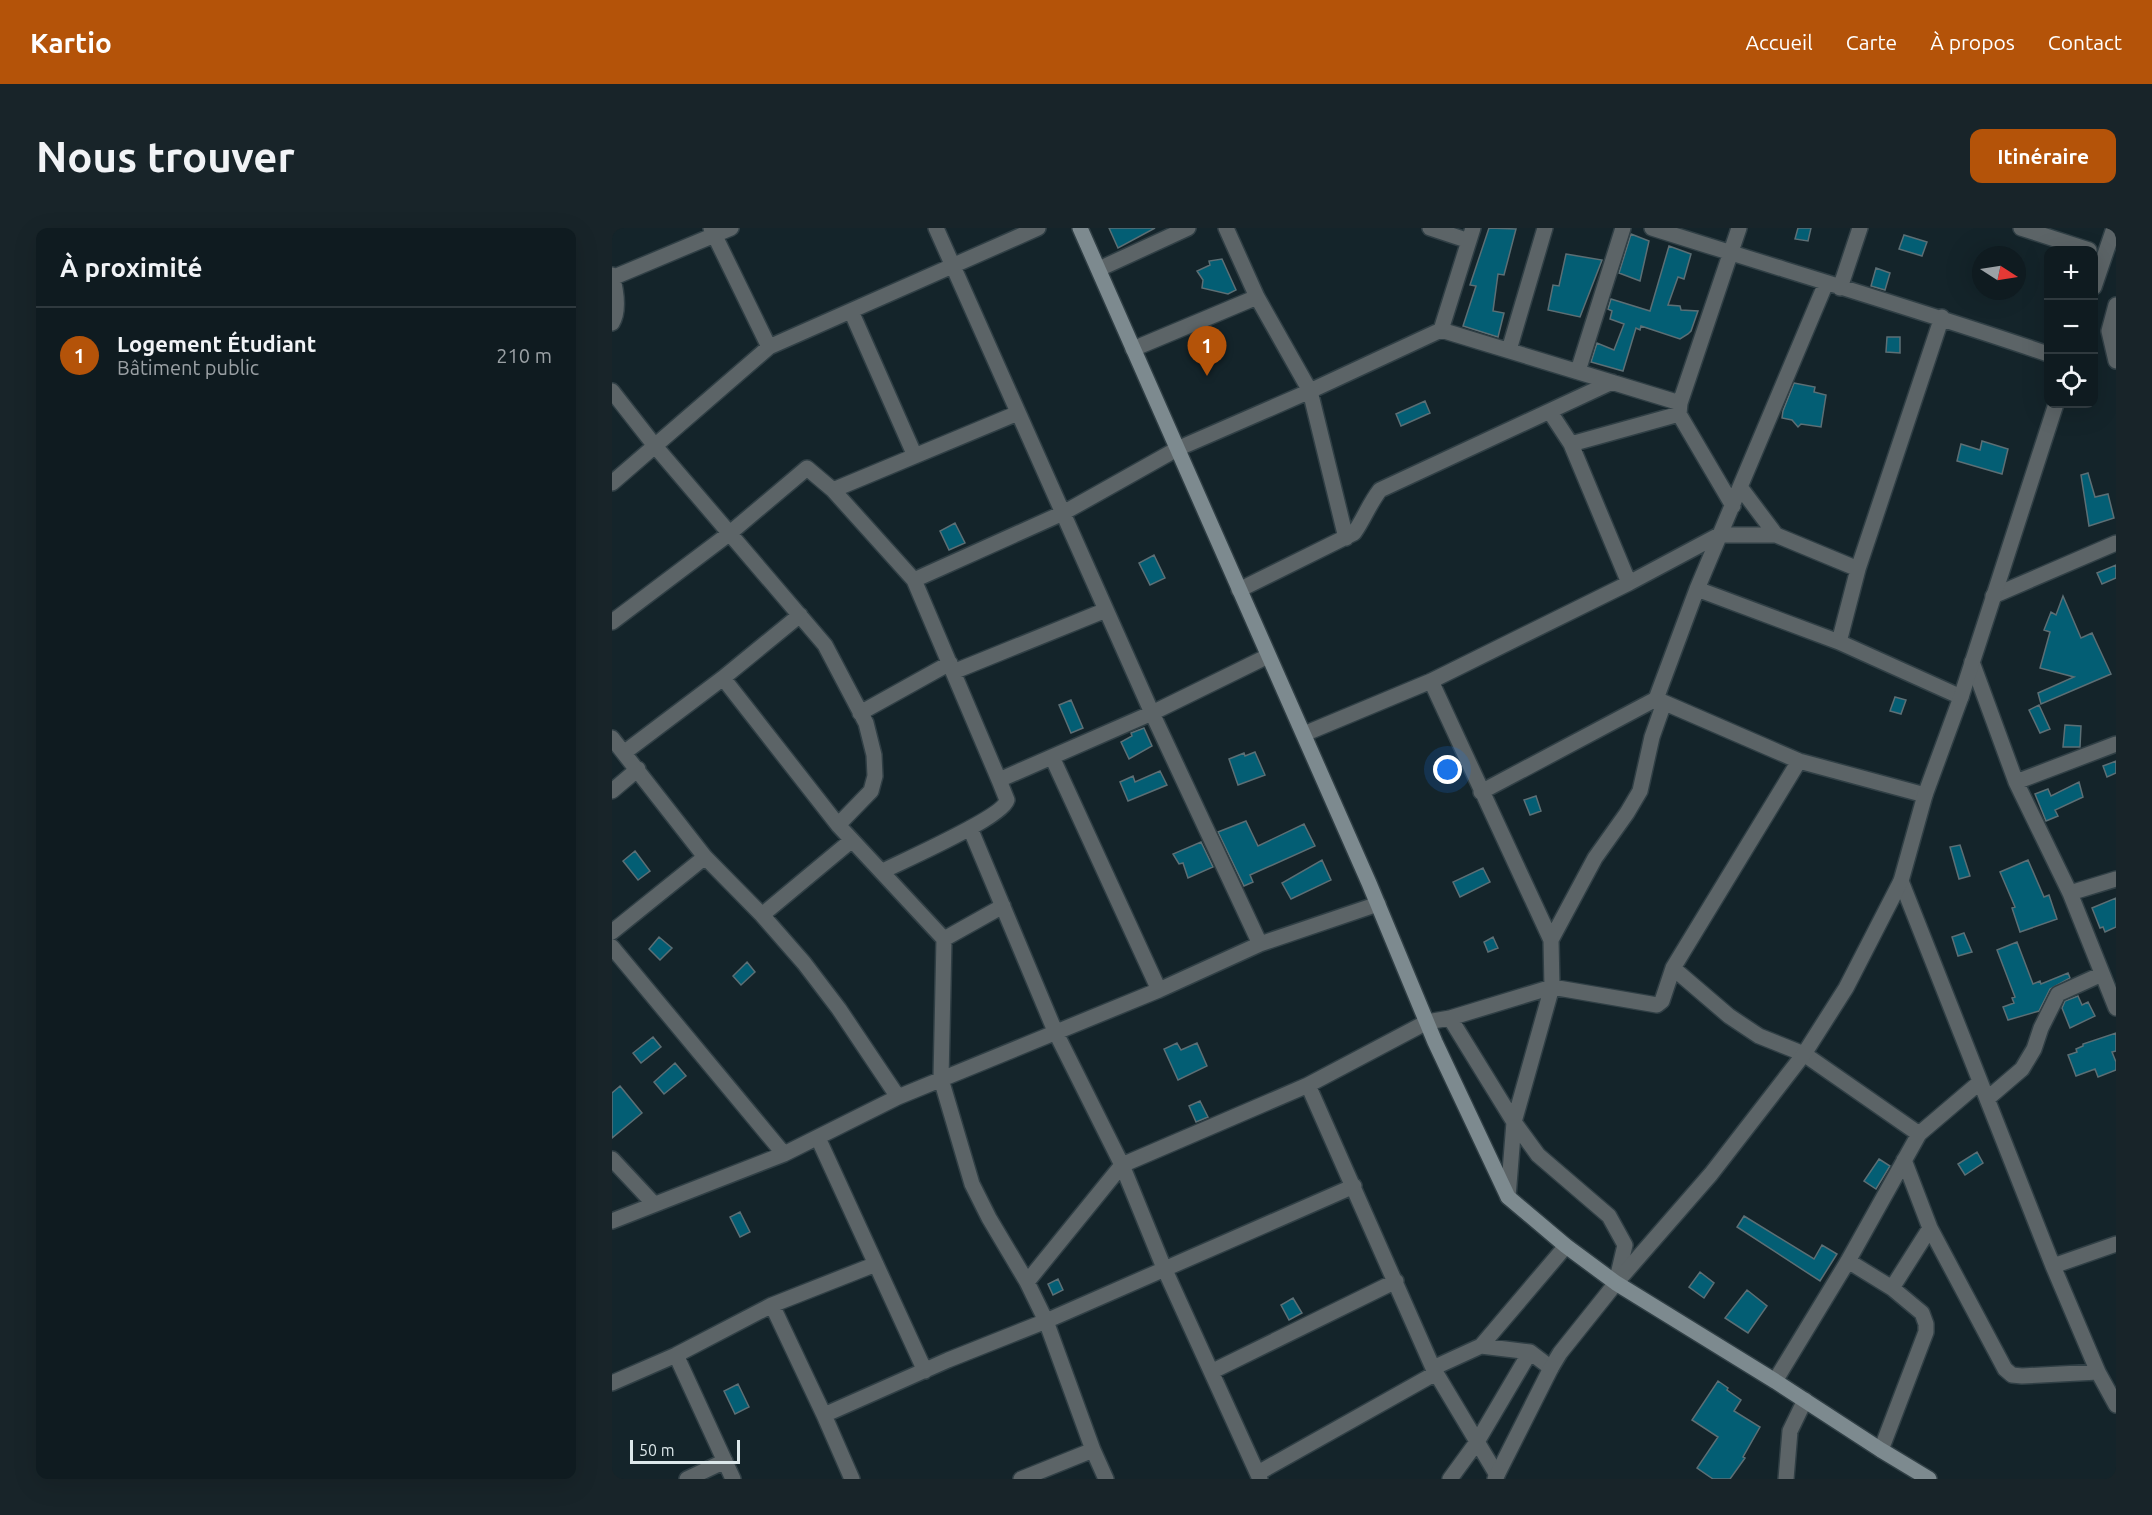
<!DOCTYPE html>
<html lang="fr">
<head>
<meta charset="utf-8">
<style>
	:root { --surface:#0f1b20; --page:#182429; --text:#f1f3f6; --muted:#9ba1a5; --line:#2f393e; --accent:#b45309 }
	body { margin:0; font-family:Ubuntu,sans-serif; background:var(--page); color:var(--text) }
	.controls { position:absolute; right:18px; top:18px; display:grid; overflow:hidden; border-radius:12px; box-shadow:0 6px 24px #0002 }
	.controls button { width:54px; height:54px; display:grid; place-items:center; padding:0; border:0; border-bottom:2px solid var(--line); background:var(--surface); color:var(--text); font:30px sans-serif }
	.compass { position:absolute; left:1360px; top:18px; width:54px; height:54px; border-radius:50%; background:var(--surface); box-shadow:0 6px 24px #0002; rotate:102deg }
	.scale { position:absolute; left:18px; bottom:15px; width:110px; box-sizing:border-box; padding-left:6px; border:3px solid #dce7ea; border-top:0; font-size:16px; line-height:21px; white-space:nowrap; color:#dce7ea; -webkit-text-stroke:4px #14242a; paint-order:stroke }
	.you { position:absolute; left:836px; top:542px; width:21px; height:21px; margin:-15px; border:4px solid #fff; border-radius:50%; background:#1a73e8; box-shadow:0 0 0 9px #1a73e833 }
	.badge { display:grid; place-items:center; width:39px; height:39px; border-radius:50%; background:var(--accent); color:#fff; font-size:20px; font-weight:700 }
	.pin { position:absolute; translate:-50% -50px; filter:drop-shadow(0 2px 3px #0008) }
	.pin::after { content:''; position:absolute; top:32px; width:21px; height:18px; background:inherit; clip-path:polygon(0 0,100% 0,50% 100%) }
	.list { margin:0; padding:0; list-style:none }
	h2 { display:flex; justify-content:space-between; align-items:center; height:78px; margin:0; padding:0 24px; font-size:26px }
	h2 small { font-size:20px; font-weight:400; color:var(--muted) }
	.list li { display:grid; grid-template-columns:39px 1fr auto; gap:18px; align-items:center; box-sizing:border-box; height:96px; padding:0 24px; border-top:2px solid var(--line) }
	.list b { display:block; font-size:22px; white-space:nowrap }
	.list p { margin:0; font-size:20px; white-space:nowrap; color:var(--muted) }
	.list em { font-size:20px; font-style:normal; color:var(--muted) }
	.icon { flex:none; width:33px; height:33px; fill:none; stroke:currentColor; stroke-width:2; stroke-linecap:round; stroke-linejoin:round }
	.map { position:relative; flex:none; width:1504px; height:1251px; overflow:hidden; border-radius:12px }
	header { display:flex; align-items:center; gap:36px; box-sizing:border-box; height:84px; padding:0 30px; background:var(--accent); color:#fff }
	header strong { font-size:28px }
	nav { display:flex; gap:33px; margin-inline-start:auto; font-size:21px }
	.intro { display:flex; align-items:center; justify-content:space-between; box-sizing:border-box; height:144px; padding:0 36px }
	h1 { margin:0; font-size:42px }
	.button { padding:15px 27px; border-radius:12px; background:var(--accent); color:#fff; font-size:21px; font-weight:700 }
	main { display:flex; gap:36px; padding:0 36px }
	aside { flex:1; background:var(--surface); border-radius:12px; box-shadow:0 6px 24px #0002 }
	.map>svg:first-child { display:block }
	.building { fill:#035e74; stroke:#5c6f75; stroke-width:1.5 }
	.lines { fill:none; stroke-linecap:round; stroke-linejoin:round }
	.minor-casing { stroke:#303f45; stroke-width:18 }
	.tertiary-casing { stroke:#303f45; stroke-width:18 }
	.secondary-casing { stroke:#303f45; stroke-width:18 }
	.minor { stroke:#5c6467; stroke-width:15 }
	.tertiary { stroke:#5c6467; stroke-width:15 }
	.secondary { stroke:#7d8a8f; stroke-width:15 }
</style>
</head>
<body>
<header>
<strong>Kartio</strong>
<nav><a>Accueil</a><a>Carte</a><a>À propos</a><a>Contact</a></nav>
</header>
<div class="intro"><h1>Nous trouver</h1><a class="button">Itinéraire</a></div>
<main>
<aside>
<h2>À proximité<small></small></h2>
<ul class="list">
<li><span class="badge">1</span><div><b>Logement Étudiant</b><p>Bâtiment public</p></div><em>210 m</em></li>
</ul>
</aside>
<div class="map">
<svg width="1504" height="1251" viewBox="0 0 1504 1251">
	<rect width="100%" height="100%" fill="#14242a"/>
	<path class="building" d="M497,0h46l-37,20z
		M877,0l27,1 -12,46 -6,-1 -5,37 11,2 -6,24 -35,-11 13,-40 -6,-1z
		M1186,0h13l-3,13 -13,-2z
		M1019,6l18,7 -9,40 -21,-8z
		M1292,7l23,7 -5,14 -23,-7z
		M1057,18l22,8 -7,25 -6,-2 -10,28 12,1 1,4 17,1 -7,20 -3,3 -8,5 -39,-13 -1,4 -4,-2 -13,43 -32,-9 6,-19 17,7 10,-26 -14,-5 2,-8 -4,-2 3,-10 39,12z
		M954,26l36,6 -22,57 -32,-7 5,-25 6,1z
		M610,31l14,31 -8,4 -26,-6 1,-8 -6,-9 13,-6 -1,-4z
		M1264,40l14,5 -5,17 -14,-4z
		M1275,109h13v16l-14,-1z
		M1182,155l21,4 -1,5 12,3 -5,32 -20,-3 -3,3 -6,-7 -10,-2 1,-7z
		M813,173l5,12 -29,13 -5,-12z
		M1370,213l26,8 -6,25 -45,-13 4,-17 19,6z
		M1476,245l7,24 13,-3 6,24 -25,8 -8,-51z
		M343,295l10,20 -16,7 -9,-19z
		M542,327l11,23 -15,7 -11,-22z
		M1504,337v13l-14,6 -5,-11z
		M1451,368l18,42 11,-5 19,41 -70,30 -3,-11 36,-16 -34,-9 10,-36 -6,-2 7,-18 5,3z
		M1283,469l11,3 -5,14 -11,-3z
		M459,472l12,28 -12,5 -12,-28z
		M1427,477l11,24 -10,4 -11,-23z
		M1453,497l16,1 -1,21h-17z
		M532,500l8,18 -23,13 -8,-17 11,-6 -1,-3z
		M643,524l10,23 -27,10 -9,-26 15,-6 1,3z
		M1504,533v12l-9,4 -4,-11z
		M548,543l7,14 -39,16 -8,-19 13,-6 2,6z
		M1467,554l4,15 -28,13 3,6 -12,5 -11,-27 13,-5 3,7z
		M924,568l5,15 -11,4 -6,-15z
		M634,593l12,25 46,-22 11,22 -65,29 3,7 -9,4 -26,-54z
		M589,614l12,25 -25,11 -5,-15 -4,1 -6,-10z
		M1348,617l10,31 -11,3 -9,-32z
		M23,623l15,20 -12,9 -15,-19z
		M710,632l9,20 -40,19 -9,-16z
		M1416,632l16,37 5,-2 8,24 -37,13 -8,-24 3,-1 -15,-35z
		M871,640l7,14 -30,15 -7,-15z
		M1504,670v29l-11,5 -2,-5 -3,1 -8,-20z
		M1352,705l8,19 -14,4 -6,-19z
		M47,709l13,11 -12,12 -11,-11z
		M881,709l5,11 -10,4 -4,-10z
		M1405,714l16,42 7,-3 1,3 27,-11 2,5 -20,11 -11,22 -31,9 -5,-13 11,-4 -2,-5 3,-1 -18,-47z
		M135,734l8,10 -14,13 -8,-9z
		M1466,768l4,9 6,-3 7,14 -25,12 -8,-20 3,-7z
		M1504,805v18l-4,1 4,10v8l-18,7 -3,-8 -19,7 -8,-21 9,-3 -1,-3 7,-3v-2z
		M41,809l8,10 -20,16 -8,-10z
		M565,815l4,7 16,-7 10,23 -29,14 -14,-31z
		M63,835l11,13 -22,18 -10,-12z
		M8,858l22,27 -30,25v-45z
		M588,873l8,16 -12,5 -7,-16z
		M1365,924l6,11 -18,12 -7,-11z
		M1267,931l11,7 -14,23 -12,-8z
		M128,984l10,20 -10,5 -10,-20z
		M1132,988l70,43 8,-14 15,9 -17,27 -83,-54z
		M1088,1044l14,11 -10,15 -15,-11z
		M446,1051l5,11 -10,5 -5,-11z
		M1135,1062l20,16 -19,27 -23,-15z
		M681,1070l9,15 -13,7 -8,-15z
		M1106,1153l10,7 -1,2 14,10 -7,11 26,16 -17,30 2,1 -15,21h-17l-16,-11 21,-31 -26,-17z
		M126,1156l11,23 -14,7 -11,-23z"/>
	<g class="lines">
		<g class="minor-casing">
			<path id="minor" d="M99,0l58,119
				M324,0l216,485 108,231
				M614,0l31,69 53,94 36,147
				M818,0l39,13
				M1040,0c132,42 265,81 396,126
				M1409,0l68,22
				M487,41l89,-41
				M0,47c4,15 8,35 0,48
				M0,50l119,-50
				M1228,60l20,-60
				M1504,77l-7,26 7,30
				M239,83l64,145
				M829,102l239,73
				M521,121l124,-52
				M897,122l36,-122
				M966,143l45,-143
				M0,163l43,55 170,199 41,78 8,32 1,21 -4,15 -33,34
				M938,184l21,32 58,139
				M959,216l108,-30
				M0,255l157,-136 269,-119
				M1128,259l36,48
				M221,262l185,-77
				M1121,278l-54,-92 1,-11 59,-175
				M302,352l149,-67 114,-64 133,-58 131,-61 32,-102
				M1085,361l142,53 122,55
				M627,362l115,-57c10,-14 15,-29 26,-43l232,-108
				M1381,368l123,-53
				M0,394l118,-89 77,-65 26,22 81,90 85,200
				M1227,414l19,-73 84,-252
				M1360,434l44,120 54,111 46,115
				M341,444l153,-62
				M111,450l115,147 106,114
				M819,453l120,259 1,47 -38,135 -6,75
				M1044,471l143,62 126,34
				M248,485l90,-50
				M692,506l127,-53 198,-98 90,-48h57l82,34
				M0,510l93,119 57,58 42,48 35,46 59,88
				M13,524l98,-74 77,-63
				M440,529l107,233
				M1404,554l100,-38
				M0,563l26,-22
				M869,564l175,-93 41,-110 129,-306
				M358,600l85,203 67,134 42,103 96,211
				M271,643c20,-10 120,-54 124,-71l-8,-20 153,-67 116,-57
				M1289,653l152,385 45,106 18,33
				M1458,665l46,-14
				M391,678l-59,33 -3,140 31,105 17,34 38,64 19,39 47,129 13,29
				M150,687l90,-75
				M0,704l93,-75
				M939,712l44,-82 32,-45 13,-22 12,-54 12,-34
				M0,719l172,207
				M1061,740l56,48 30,20 45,18 115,80
				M838,790l64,104 24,33 71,61 16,29 -9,38
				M696,857l125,283 64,107
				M1375,871l35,-30 12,-20 7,-21 17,-34 44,-20
				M206,910l107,233
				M0,931l42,45
				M1292,932l26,68 75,141 7,6 10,1 76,-4
				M0,993l172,-67 114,-57 261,-107 101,-46 118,-40
				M1236,1033l44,27 30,25 4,11v8l-45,118
				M1441,1038l63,-22
				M415,1054l95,-117 186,-80 119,-63 23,-4 102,-31 105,18 5,-4 11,-33 126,-207
				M1280,1060l38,-60
				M160,1077l52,110 28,64
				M869,1118l49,6 21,16
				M64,1127l57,124
				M821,1140l48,-22 85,-100
				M601,1143l183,-90
				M1163,1153l73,-120 71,-127 61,-52
				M0,1155l64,-28 96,-50 104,-41
				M212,1187l124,-55 98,-39 308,-135
				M646,1245l178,-100
				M75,1251l38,-18
				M409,1251l72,-29
				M838,1251l27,-37 53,-90
				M1174,1251l4,-48 15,-31"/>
		</g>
		<g class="tertiary-casing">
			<path id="tertiary" d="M1482,59l20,-59
				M883,1251l56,-111 9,-15 56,-70 95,-109 93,-120 42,-66 55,-107 24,-86 36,-98 95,-293"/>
		</g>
		<g class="secondary-casing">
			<path id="secondary" d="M468,0l289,655 66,159 73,155 58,49 50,37 159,98 106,69 48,29"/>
		</g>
		<use href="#minor" class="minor"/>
		<use href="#tertiary" class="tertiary"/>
		<use href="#secondary" class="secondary"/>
	</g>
</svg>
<div class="controls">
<button>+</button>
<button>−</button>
<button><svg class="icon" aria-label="locate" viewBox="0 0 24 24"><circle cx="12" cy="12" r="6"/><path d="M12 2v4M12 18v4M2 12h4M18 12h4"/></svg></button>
</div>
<svg class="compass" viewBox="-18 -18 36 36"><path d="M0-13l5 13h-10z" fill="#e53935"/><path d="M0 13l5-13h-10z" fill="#9ba1a5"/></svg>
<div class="scale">50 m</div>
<div class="you"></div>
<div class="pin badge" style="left:595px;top:148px">1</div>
</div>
</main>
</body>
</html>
